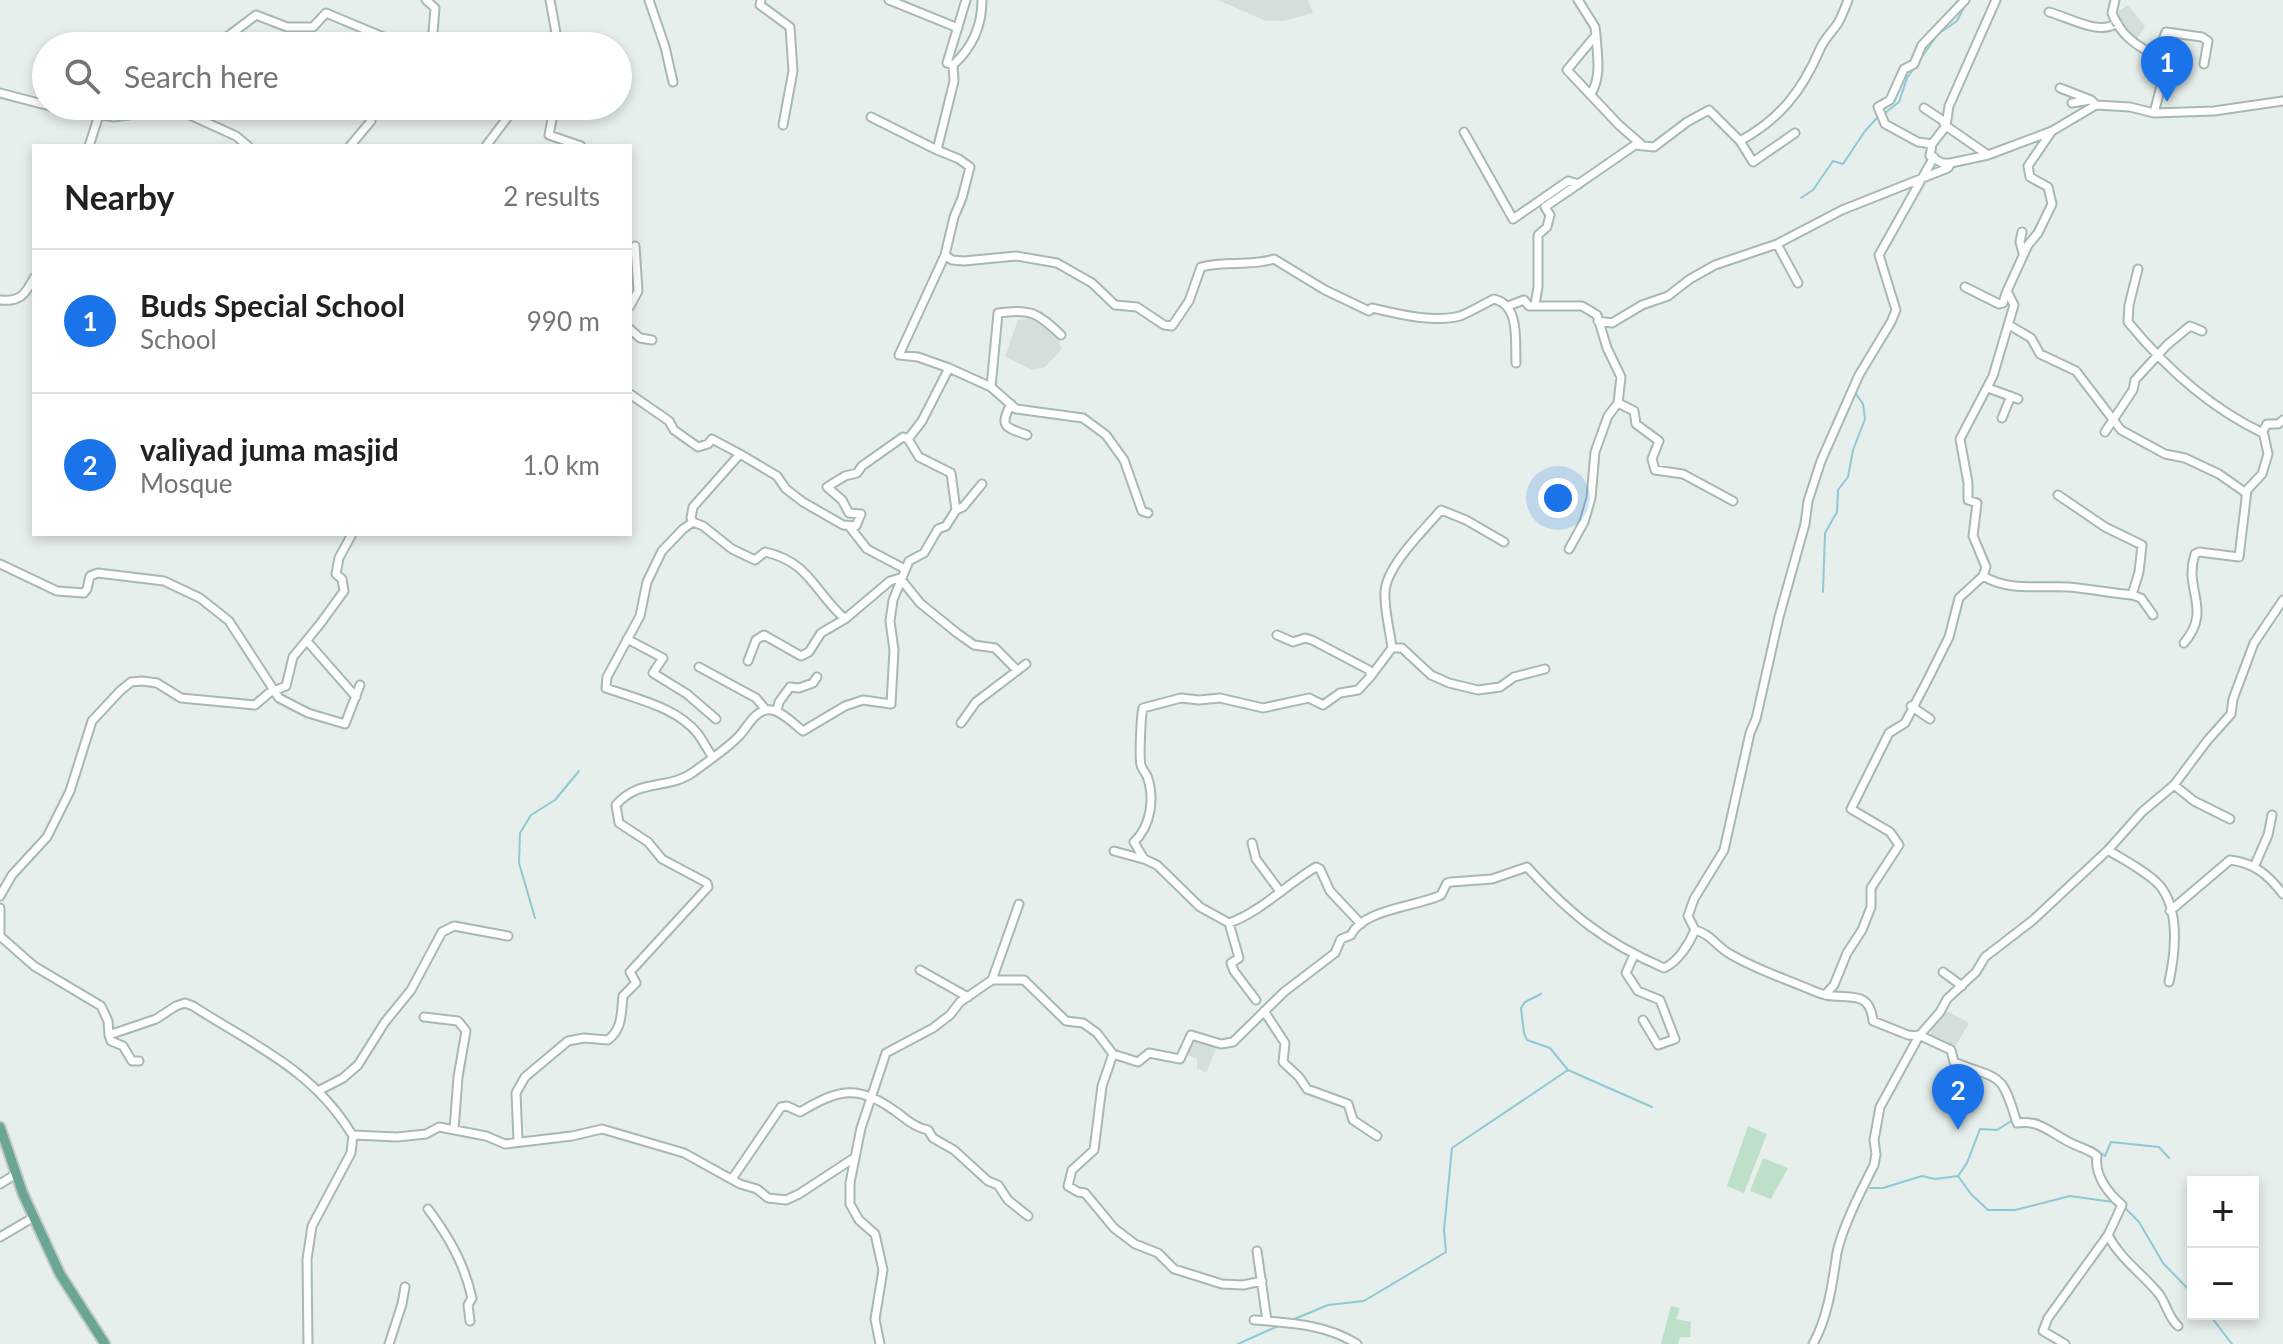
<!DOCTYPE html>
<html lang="en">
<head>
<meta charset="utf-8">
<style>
	:root { --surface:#fff; --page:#f6f6f6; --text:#202124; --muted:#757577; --line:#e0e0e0; --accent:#1a73e8 }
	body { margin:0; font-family:Lato,sans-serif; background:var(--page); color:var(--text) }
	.controls { position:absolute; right:24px; bottom:24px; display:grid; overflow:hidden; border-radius:0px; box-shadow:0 4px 12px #0003 }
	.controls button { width:72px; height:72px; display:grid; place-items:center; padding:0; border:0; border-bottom:2px solid var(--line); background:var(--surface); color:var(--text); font:40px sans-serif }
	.you { position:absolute; left:1558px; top:498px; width:28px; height:28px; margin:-20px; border:6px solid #fff; border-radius:50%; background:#1a73e8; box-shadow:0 0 0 12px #1a73e833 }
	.badge { display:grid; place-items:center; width:52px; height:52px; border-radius:50%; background:var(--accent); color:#fff; font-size:26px; font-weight:700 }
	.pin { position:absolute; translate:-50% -66px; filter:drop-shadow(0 2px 4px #0008) }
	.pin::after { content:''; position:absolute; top:42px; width:28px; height:24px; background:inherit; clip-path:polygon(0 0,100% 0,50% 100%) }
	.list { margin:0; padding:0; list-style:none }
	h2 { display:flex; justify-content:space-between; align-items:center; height:104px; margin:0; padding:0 32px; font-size:34px }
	h2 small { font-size:26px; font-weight:400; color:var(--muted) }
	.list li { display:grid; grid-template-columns:52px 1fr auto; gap:24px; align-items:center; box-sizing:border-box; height:144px; padding:0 32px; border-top:2px solid var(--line) }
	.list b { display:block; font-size:30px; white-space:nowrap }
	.list p { margin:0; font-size:26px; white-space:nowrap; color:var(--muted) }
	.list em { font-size:26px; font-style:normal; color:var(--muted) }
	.icon { flex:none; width:44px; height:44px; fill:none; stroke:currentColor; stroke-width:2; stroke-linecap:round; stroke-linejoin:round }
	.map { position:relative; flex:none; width:2283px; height:1344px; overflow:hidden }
	.search { position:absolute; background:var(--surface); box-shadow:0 4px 12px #0003; left:32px; top:32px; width:600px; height:88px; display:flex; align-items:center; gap:20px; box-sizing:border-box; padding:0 28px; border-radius:44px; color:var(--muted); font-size:30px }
	.panel { position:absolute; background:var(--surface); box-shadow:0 4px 12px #0003; left:32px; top:144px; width:600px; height:392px; border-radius:0px }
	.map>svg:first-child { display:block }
	.built { fill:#d4dfda }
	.green { fill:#bfe0c8 }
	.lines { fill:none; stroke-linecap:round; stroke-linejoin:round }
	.stream { stroke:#8ec9d4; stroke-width:2 }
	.minor-casing { stroke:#a8b8b2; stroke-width:11 }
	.major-casing { stroke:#c2cac8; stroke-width:13 }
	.minor { stroke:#fff; stroke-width:7 }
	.major { stroke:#6aa596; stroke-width:9 }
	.minor-bridge-casing { stroke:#a8b8b2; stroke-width:11; stroke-linecap:butt }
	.minor-bridge { stroke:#fff; stroke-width:7 }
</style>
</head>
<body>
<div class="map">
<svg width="2283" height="1344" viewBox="0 0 2283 1344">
	<rect width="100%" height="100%" fill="#e6efeb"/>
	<path class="built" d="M1218,0h90l5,13 -30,8h-17z
		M2128,5l17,21 -8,13 -7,-4 -16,-21z
		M1032,318l24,17 6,14 -17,18 -13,3 -27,-14 13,-36z
		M1943,1009l26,14 -15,26 -25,-13z
		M1194,1037l23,10 -11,26 -9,-5v-9l-12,-5z"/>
	<path class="green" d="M1748,1126l19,8 -23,59 -17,-7z
		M1763,1158l25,10 -17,31 -21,-8z
		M1671,1306l9,2 -4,11 15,3 -1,15h-10l-2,7h-17z"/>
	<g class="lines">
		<path class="stream" d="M1885,113l14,-11 8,-24 31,-44 19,-13 8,-16
			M1801,198l12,-8 20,-29 10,3 22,-33 12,-13
			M1851,385l3,-8 35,-59
			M1823,592l2,-59 12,-21 1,-22 10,-13 5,-27 12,-31 -2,-15 -9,-13
			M535,918l-16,-55 1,-30 11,-18 24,-15 24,-29
			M1541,994l-16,8 -4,6 3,25 3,7 23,8 18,22 84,37
			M2019,1119h18l31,18
			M2073,1140l21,8 11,8 6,-14 48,5 10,11
			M1958,1176l13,18 17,16h27l55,-14 43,6
			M1870,1188h13l39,-12 13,3 23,-3 9,-13 13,-34 17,1 16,-10
			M2125,1208l14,14 24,41 30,31
			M2209,1314l23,30
			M1292,1320l36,-15 36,-4 82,-49 -2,-22 8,-82 116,-78
			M1238,1344l40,-18"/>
		<g class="minor-casing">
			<path id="minor" d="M649,0l16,47 8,35
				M761,0l-1,5 30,22 3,44 -10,54
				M889,0l69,28
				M1578,0l17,27 1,8 -29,35 52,55 24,21
				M1965,0l-43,45 -8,19 -10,5 -14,31 -12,7 7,17 33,18 14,2 14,-18 42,29
				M2115,0l-3,13 3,7
				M2049,12c19,5 50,24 68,11 9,18 30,28 46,37
				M215,46l41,-31 31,12h26l13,-14 79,33
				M422,46l11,-13 2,-25 -9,-8
				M526,46l1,-5 22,-1 7,-7 -6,-33
				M953,65l-6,-2 19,-63
				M2060,88l31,12 5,5
				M0,93l46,12
				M1591,94c11,-19 6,-39 5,-59
				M2072,103l18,-3
				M50,106l64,11 42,-6 1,-5
				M534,106l19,8 -4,21 32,11
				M1924,108l18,12 4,6 3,-20 47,-106
				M156,111h25l55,25 12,10
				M2154,113l12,-46 -4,-25 4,-10 36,5 6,4 -4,23
				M871,117l66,33
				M1464,132l49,87 55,-38 11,3
				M1740,141l13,21 42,-29
				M1932,144l-2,12 12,7h9
				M89,146l10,-31
				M350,146l21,-25
				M486,146l30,-40
				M2022,232l-2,10 3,11
				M1777,244l21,39
				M945,255l7,5 12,1 52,-5 41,7 35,20 23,22 22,2 27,18 8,1 17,-25 12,-34c25,-7 48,0 73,-8l51,31 44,21 3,-3c26,6 61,15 88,8 11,-4 23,-12 34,-17 26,6 21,41 22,64
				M2138,269l-9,36 -1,17c37,45 82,86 135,111
				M1965,287l34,17 4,-1 3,-10
				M0,300c20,2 25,-5 34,-22
				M1535,305l3,-18v-52l9,-8 3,-12 -5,-8 90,-62 19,2 33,-25 22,-12 31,31c40,-22 62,-50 80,-92 4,-10 12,-17 18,-26 4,-7 7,-15 10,-23
				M630,306l8,-15 -3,-45
				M1508,306l16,-6 5,6h53l15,9 10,33 14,29 -3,26 -10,13 -13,36 -4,46 -7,24 -15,27
				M1598,321l14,2 30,-18 26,-9 22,-17 25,-14 62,-21 65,-34 106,-42 3,-5 37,-8 64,-24 44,-26 34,2 24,6 60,-2 69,-10
				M2009,325l22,13 9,16 36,17 45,59 44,24 20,4 34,16 27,19
				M630,329l10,9 12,2
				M949,368l42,19 25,22 67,9 23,17 18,25 18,51 6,2
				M991,387l7,-74c32,-5 40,0 63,22
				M1988,388l30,11
				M630,394l39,27 5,9 24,17 10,-3 4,-5 28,15 -47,53 -2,11 2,4 -10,7 -21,22 -15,31 -7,34 -33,61 -1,11c30,11 71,19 92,46 5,7 9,15 14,22
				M1618,403l16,8 2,13 23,17 -7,18 3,11 28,4 50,27
				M1011,404c-12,23 -6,23 16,31
				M2002,418l9,-22
				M2105,432l28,-42 2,-10 32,-35 23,-19 12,5
				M908,439l14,-18 27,-53 -31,-11 -19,-2 46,-100 9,-38 8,-19 8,-31 -11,-8 -22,-9 17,-69 -1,-16c19,-17 29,-39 29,-65
				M2058,495l47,32 37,18 -3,27 -7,23 9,3 12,17
				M956,510l7,-3 19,-23
				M693,522l10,4 29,23 23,11 10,-8c45,10 49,40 80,67
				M849,526l18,23 38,20
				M0,564l57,27 27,2 3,-4 3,-13 8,-3 66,8 36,17 29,23 50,77 29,15 37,11 15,-39
				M1983,576c27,16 56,9 86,11 21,2 42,6 63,8
				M1277,635l16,7 12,-4 7,2 57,30 2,6 -13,14 -18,3 -17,12 -14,-7 -46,10 -43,-10 -21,2 -18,-2 -38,10c-2,7 -4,49 -2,57 1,4 4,7 6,11 8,22 4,50 -13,66l10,17 13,6 43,42 29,16c30,-10 58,-39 87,-56l4,2 10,22 31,33
				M627,639l36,19 -10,15 34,21 29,25
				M307,641l49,56
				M2184,643c29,-34 -1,-53 11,-89l4,-2 40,5 8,-67 15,-16 6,-20 -5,-23 4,-7h11l5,-4
				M1392,648c-2,-18 -8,-38 -7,-56 1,-26 40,-63 56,-82l25,10 38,22
				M748,661l8,-21 8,-5 37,21 8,-4 12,-19 24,-14 45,-38 10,-3 20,25 37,30 17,12 21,3 22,22
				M699,667l57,31 10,12
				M1371,676l21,-28h10l29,27 18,8 29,7 22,-3 14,-10 31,-8
				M1911,706l19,13
				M777,711l2,-9 11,-15 9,1 14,-5 4,-6
				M961,723l15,-21 50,-38
				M2174,785l20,16 36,18
				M1252,843l4,16 23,31
				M2108,850c14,9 47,26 55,40 17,26 12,64 6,92
				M1114,851l29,8
				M2254,867l14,-32 4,-20
				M0,896l12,-21 35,-38 23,-46 22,-70 28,-30 11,-9 11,-1 15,2 24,15 74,7 14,-12 17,-7 7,-29 27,-33 24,-33 -2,-12 -6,-5 3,-16 13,-24
				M0,908v25
				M2170,911l60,-51c25,3 38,15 53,34
				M1229,923l10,35 -8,5 3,8 22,29
				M1695,930l-7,-14 6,-17 30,-49 26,-117 6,-14 23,-102 26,-93 3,-23 13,-40 38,-86 32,-53 5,-12 -17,-55 55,-98
				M1695,930c16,4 22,17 35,24 25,15 53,24 79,35 7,3 16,7 24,7 21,2 37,-3 40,25l35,14 11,1
				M0,936l34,30 67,40 7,15 1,14
				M1634,955l-8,18 12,18 22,9 15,39 -17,6 -15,-25
				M920,970l48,27
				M1943,972l19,14
				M992,980l27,-76
				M1825,995l9,-10 13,-32 15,-23 9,-23v-19l28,-43 -9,-13 -39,-23 38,-76 16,-10 22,-42 22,-44 10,-39 24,-22 3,-9 -13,-31 4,-33 -9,-3v-17l-8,-44 33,-63 21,-71 -7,-14 21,-46 10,-12 14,-29 -4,-17 -18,-10 -2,-11 24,-35
				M1264,1011l21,32 -2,19 16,15 8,12 41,15 5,16 24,16
				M424,1017l34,4 8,10 -8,46 -4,53
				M109,1035l47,-16 20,-13 9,-3 8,3c60,39 119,63 158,127
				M109,1035l2,6 12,5 9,15h7
				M1919,1035l32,15 3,12c47,19 47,8 63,61 23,-4 36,12 56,21 9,4 17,6 24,12 -3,19 11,37 25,49l-14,30c12,24 34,38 51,59 8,11 9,23 19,32
				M1113,1054l-11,32 -8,64 -22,20 -4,16 10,6 7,1 29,35 21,16 23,9 16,16 48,15 21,1 19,-4
				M318,1091l25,-13 15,-13 27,-43 26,-32 31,-58 12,-6 54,10
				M518,1141l-2,-48 9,-16 43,-36 16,-3 24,2c15,-12 13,-27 15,-44l13,-13 -6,-11 78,-85 -1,-4 -45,-24 -14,-17 -29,-19 -3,-18c24,-28 53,-14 79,-34 13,-10 33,-23 44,-35 8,-8 14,-23 27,-26 12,-3 28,14 37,21l42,-25 18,-6 28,4 3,-54 -4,-29 3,-21 16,-39 15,-8 14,-24 8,-3 10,-16 -5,-37 -32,-16 -11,-18 -5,-2 -41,29 -5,7 -12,3 -18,11 15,13 7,13 12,1 -5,12 -13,-1 -40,-23 -17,-13 -9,-13 -37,-22
				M732,1179l49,-72 6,-1 13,6c39,-23 58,-28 95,-1 13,9 17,15 33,19l5,8 21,12 34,31 10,4 10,15 20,16
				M0,1184l16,-10
				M428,1209c21,28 36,54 44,89l-4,7 2,16
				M0,1237l34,-20
				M1257,1251l10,70
				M1254,1320c35,3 72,4 103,24
				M308,1344l-1,-85 5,-33 39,-73 2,-18 44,2 29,-3 13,-7 47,9 19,8 67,-8 30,-7 82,24 56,31 17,5 11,9 18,2 13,-6 55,-36
				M389,1344l13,-40 3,-17
				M880,1344l-5,-25 8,-49 -8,-36 -16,-14 -9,-16v-21l11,-55 25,-75 47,-25 17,-13 10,-13 32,-22h32l42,41 17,2 14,10 16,21 25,8 11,-9 31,6 11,-24 30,9 12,-2 51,-50 51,-39 6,-14 10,-4c12,-26 65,-28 90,-40l6,-12 4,-1 41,-3 35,-12c44,48 77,75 137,101 14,-6 25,-24 31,-38
				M1813,1344c14,-25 19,-57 23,-85 3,-26 26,-70 38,-94l2,-11 -2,-14 6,-33 39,-71 21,-24 7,-13 29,-27 9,-15 48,-37 75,-70 34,-38 32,-27 33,-44 24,-27 2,-15 21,-56 29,-43
				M2065,1344l-22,-13 5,-13 60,-83"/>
		</g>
		<g class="major-casing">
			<path id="major" d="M0,1127l23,67 37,80 45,70"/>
		</g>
		<use href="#minor" class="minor"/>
		<use href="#major" class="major"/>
		<g class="minor-bridge-casing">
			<path id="minor-bridge" d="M2115,20l3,4"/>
		</g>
		<use href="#minor-bridge" class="minor-bridge"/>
	</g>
</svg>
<div class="controls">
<button>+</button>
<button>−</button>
</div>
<div class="you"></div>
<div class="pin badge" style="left:2167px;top:102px">1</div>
<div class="pin badge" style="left:1958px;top:1130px">2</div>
<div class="search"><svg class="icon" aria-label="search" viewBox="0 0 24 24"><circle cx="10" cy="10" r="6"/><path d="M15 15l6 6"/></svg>Search here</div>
<section class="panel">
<h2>Nearby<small>2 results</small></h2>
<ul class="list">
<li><span class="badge">1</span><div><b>Buds Special School</b><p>School</p></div><em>990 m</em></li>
<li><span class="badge">2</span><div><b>valiyad juma masjid</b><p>Mosque</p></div><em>1.0 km</em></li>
</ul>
</section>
</div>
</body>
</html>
